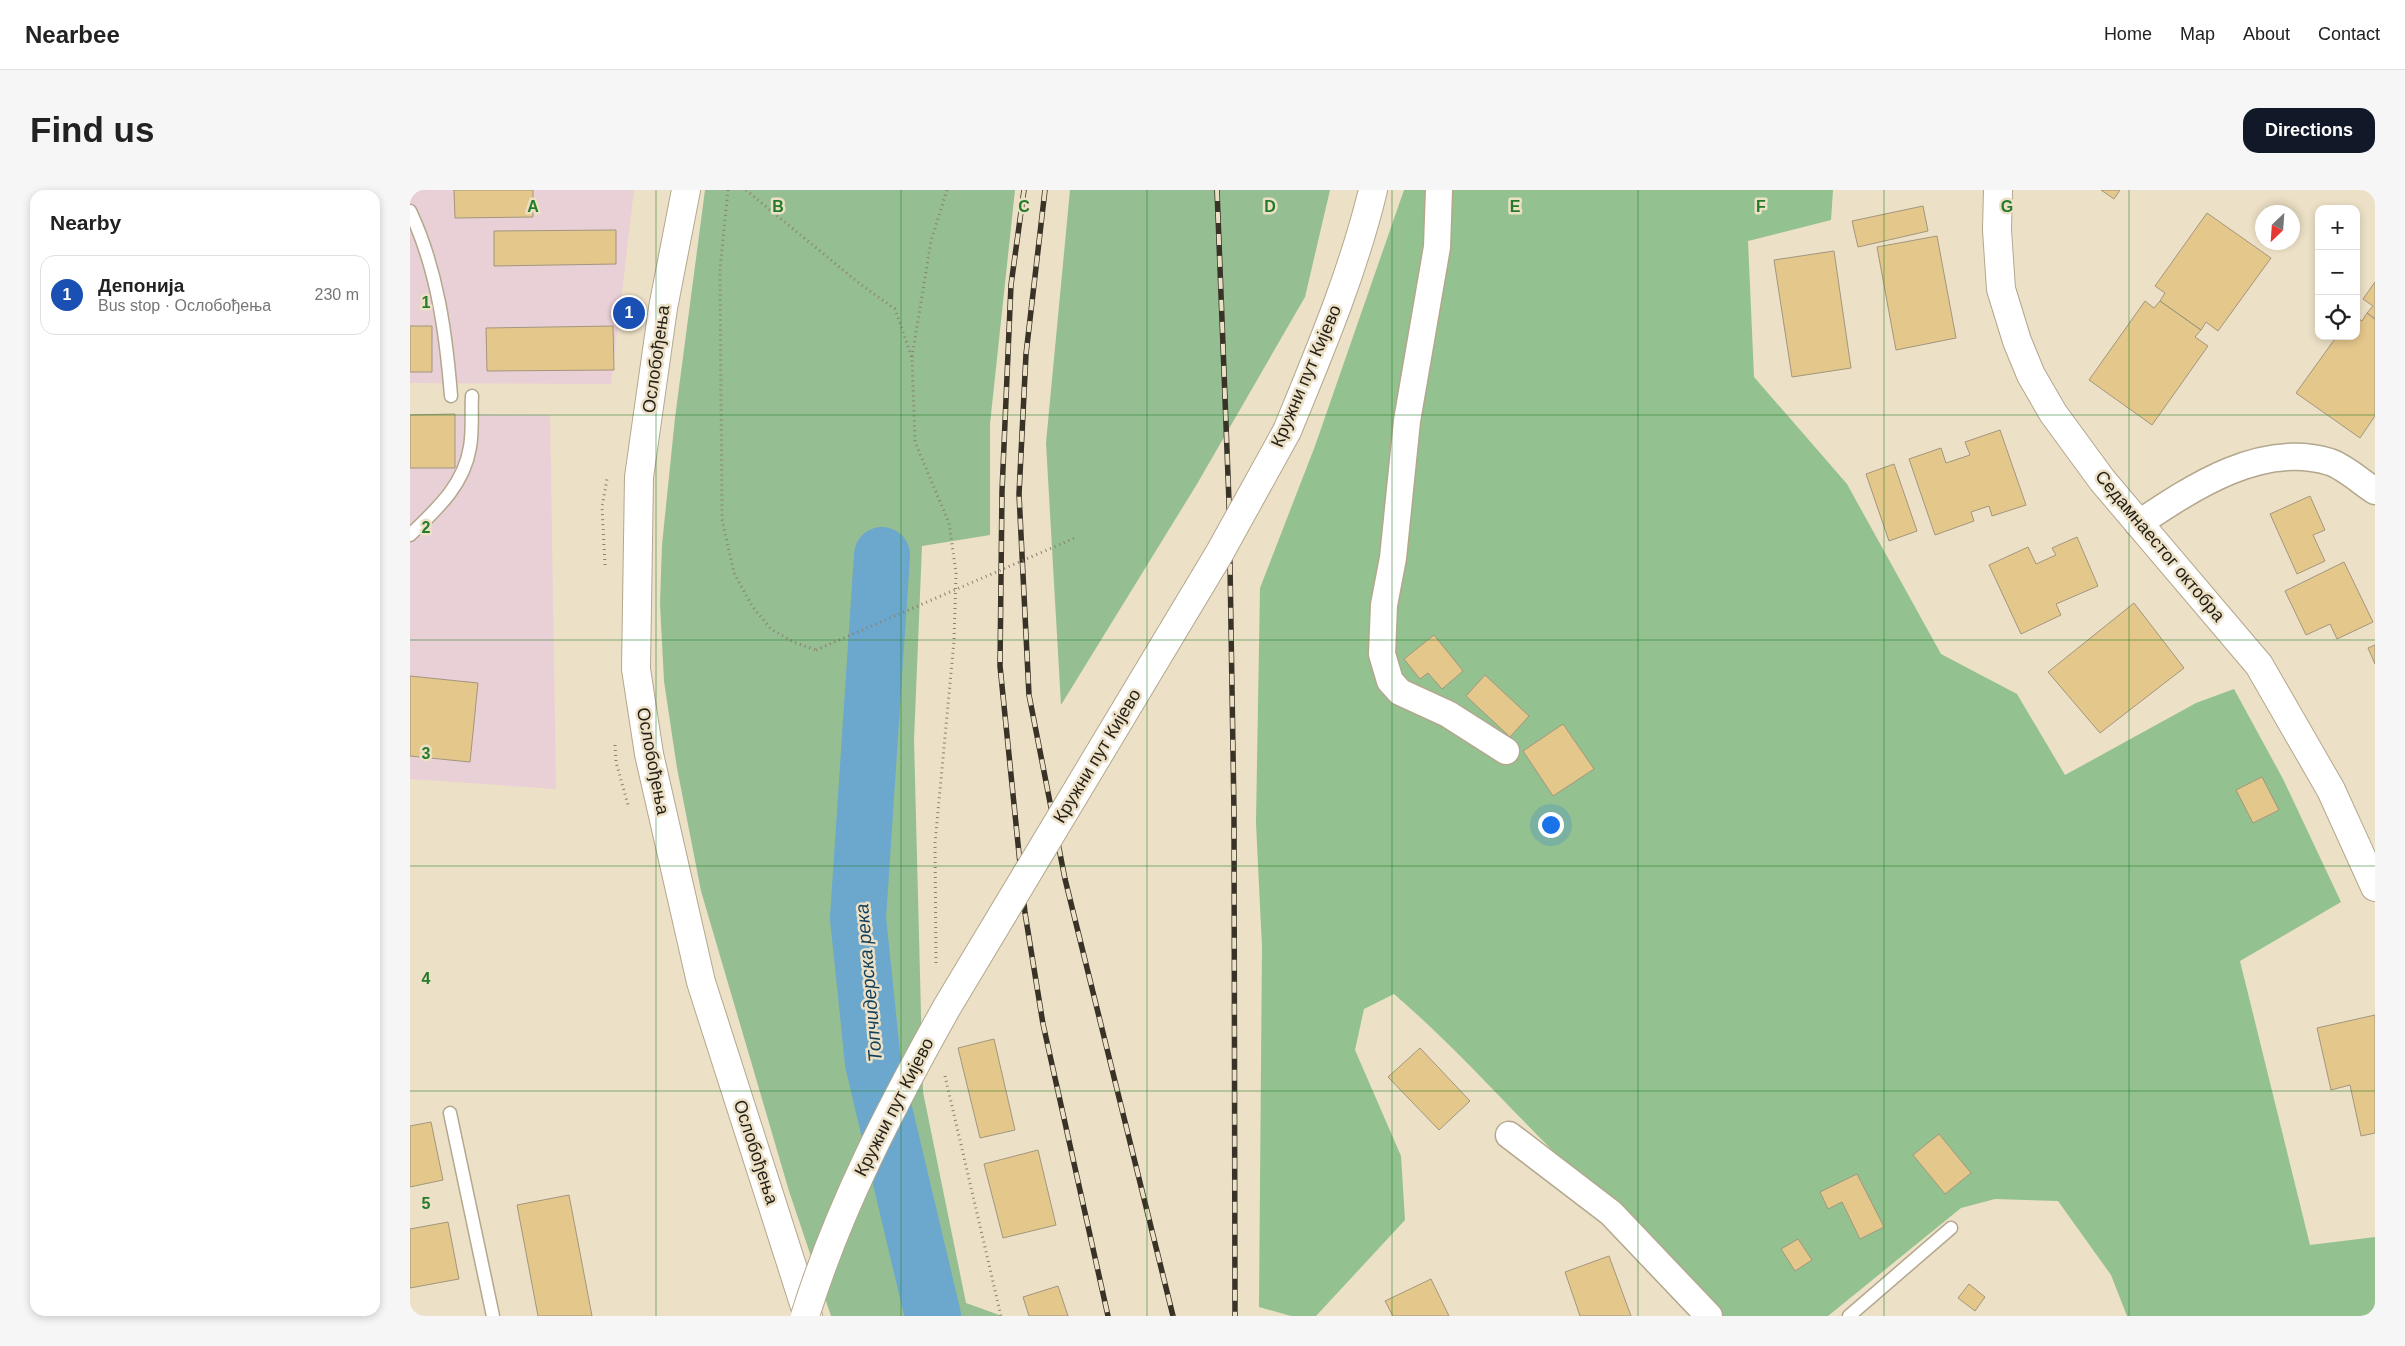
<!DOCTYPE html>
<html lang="en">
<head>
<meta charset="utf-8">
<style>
	:root { --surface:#fff; --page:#f6f6f6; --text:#222; --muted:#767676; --line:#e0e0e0; --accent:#111827 }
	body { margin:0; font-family:Arial,sans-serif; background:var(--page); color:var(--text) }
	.controls { position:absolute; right:15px; top:15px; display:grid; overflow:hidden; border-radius:10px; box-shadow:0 2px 8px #0003 }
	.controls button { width:45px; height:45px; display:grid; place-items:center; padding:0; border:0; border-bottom:1px solid var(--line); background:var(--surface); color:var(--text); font:25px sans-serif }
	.compass { position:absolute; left:1845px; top:15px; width:45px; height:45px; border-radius:50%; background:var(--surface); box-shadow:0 2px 8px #0003; rotate:205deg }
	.you { position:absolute; left:1140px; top:634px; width:18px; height:18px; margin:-12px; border:4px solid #fff; border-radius:50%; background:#1a73e8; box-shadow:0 0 0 8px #1a73e833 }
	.badge { display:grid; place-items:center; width:32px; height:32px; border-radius:50%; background:var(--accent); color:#fff; font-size:16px; font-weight:700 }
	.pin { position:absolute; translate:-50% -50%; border:2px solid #fff; box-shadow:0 1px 5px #0006 }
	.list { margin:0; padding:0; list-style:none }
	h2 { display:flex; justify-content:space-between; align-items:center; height:65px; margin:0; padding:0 20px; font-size:21px }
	h2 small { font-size:16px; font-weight:400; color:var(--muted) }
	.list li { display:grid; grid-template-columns:32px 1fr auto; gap:15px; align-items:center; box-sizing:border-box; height:80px; margin:0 10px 10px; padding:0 10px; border:1px solid var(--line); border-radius:15px }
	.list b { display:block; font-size:19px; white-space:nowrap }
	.list p { margin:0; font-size:16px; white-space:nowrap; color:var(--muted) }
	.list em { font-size:16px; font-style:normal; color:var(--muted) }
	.icon { flex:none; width:28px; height:28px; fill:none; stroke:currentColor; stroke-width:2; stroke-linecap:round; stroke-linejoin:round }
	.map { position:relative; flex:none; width:1965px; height:1126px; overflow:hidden; border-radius:15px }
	header { display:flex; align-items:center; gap:30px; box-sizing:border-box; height:70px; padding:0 25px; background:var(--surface); border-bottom:1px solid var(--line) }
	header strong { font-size:24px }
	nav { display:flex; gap:28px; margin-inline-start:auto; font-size:18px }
	.intro { display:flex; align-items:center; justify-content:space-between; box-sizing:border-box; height:120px; padding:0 30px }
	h1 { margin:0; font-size:35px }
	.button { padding:12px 22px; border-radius:15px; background:var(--accent); color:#fff; font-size:18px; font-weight:700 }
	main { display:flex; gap:30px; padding:0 30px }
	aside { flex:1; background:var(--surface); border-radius:15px; box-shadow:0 2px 8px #0003 }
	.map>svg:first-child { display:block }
	.commercial { fill:#e9cfd6 }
	.green { fill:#95be92 }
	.forest { fill:#93c190 }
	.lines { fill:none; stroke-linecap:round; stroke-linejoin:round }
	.river { stroke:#6ca7ce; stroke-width:56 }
	.building { fill:#e4c78b; stroke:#a2967e }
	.lane-casing { stroke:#b3a78e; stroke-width:15 }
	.street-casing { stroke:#b3a78e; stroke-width:29 }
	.secondary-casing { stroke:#b3a78e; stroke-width:30 }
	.path { stroke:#89806f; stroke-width:3; stroke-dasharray:1 4; stroke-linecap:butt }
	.lane { stroke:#fff; stroke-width:12 }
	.street { stroke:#fff; stroke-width:26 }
	.secondary { stroke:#fff; stroke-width:28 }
	.rail-casing { stroke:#383227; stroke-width:5.5 }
	.rail { stroke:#ece0c6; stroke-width:4; stroke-dasharray:11; stroke-linecap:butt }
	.secondary-bridge-casing { stroke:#b3a78e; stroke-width:30; stroke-linecap:butt }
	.path-bridge { stroke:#89806f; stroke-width:3; stroke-dasharray:1 4; stroke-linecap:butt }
	.secondary-bridge { stroke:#fff; stroke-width:28 }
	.grid { fill:none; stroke:#247b29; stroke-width:1; stroke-opacity:0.55 }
	.labels { text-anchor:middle; stroke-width:5; stroke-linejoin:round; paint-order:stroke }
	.street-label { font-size:18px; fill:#231e15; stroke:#ece0c6 }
	.water-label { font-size:19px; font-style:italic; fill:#103f5b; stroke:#ece0c6 }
	.grid-label { font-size:16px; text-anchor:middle; font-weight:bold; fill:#247b29; stroke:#ece0c6; stroke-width:5; stroke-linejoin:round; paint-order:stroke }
</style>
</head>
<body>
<header>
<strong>Nearbee</strong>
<nav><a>Home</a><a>Map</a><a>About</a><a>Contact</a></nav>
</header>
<div class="intro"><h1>Find us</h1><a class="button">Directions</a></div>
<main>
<aside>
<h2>Nearby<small></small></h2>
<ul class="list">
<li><span class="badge" style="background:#1a4fb4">1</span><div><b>Депонија</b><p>Bus stop · Ослобођења</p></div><em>230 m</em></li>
</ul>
</aside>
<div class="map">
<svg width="1965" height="1126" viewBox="0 0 1965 1126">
	<rect width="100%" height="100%" fill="#ece0c6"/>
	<path class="commercial" d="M0,0h224l-23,194 -201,-1z
		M0,224l140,1 6,374 -146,-10z"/>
	<path class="green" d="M295,0h310l-25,234v111l-68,11 -8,194 9,352 43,211 36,13h-171l-42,-125 -88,-300 -24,-123 -13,-87 -4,-77 2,-59 13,-127z
		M660,0h260l-25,107 -108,187 -136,221 -15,-262z"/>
	<path class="forest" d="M994,0h429l-2,30 -83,21 6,136 93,107 94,170 76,40 48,81 131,-72 38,-14 49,90 58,123 -101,59 70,284 65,-8v79h-248l-16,-41 -53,-74 -63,-2 -34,9 -133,108h-105c-54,-59 -116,-110 -172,-167 -52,-52 -101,-107 -157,-155l-30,15 -9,41 46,106 4,64 -89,96h-25l-32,-9 3,-360 -6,-124 4,-235 55,-142z"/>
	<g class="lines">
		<path class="river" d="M472,365l-24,363 15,145 60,253"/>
	</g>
	<path class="building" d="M44,0h79v27l-78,1z
		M1691,0h19l-6,9z
		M1513,16l5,25 -70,16 -6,-26z
		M1797,23l64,45 -53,73 -12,-9 -5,8 -41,-29 5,-8 -10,-7z
		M206,40v34l-122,2v-35z
		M1527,46l19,102 -60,12 -19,-103z
		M1424,61l17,117 -59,9 -18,-117z
		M1965,92v37l-8,-6 6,-7 -10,-7z
		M1735,111l9,7 6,-7 41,29 -6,7 13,9 -56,79 -63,-45z
		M1957,123l8,6v97l-15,22 -64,-45 41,-57h19v-19l6,4z
		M0,136h22v46h-22z
		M203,136l1,44 -127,1 -1,-43z
		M45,224v54h-45v-53z
		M1590,240l26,75 -34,11 -3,-10 -18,6 3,9 -39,14 -26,-76 32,-11 5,15 24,-8 -5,-13z
		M1484,274l23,67 -28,10 -23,-67z
		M1900,306l15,34 -12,5 12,26 -28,13 -27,-60z
		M1667,347l21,49 -42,18 5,11 -40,19 -32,-69 39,-18 8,17 20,-9 -4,-7z
		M1934,372l29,60 -36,17 -7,-15 -24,11 -21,-44z
		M1724,413l50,65 -84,65 -52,-61z
		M1024,445l29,36 -21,18 -14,-16 -8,6 -16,-20z
		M1965,455v19l-7,-16z
		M1075,485l44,41 -19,21 -44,-41z
		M0,486l68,7 -8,79 -60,-6z
		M1153,534l31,45 -41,27 -30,-45z
		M1852,587l17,33 -26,13 -17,-33z
		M1965,825v118l-14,3 -11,-51 -19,5 -14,-62z
		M584,849l21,91 -35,8 -22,-90z
		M1010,858l50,53 -31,29 -51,-53z
		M21,932l12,58 -33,7v-61z
		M1529,944l32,39 -26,21 -32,-39z
		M628,960l18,75 -53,13 -19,-74z
		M1447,984l27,53 -24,12 -18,-37 -14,7 -8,-17z
		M159,1005l23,121h-54l-21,-111z
		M38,1032l11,57 -49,9v-59z
		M1388,1049l14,21 -17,11 -14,-22z
		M1199,1066l22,60h-51l-15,-44z
		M1021,1089l18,37h-56l-8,-15z
		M1559,1094l16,13 -10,14 -17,-13z
		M648,1096l10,30h-39l-6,-19z"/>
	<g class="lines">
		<g class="lane-casing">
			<path id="lane" d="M0,21c27,57 36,122 41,185
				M0,345c27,-26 54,-50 60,-88 3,-17 1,-35 2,-51
				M40,923l43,203
				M1439,1126l102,-88"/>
		</g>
		<g class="street-casing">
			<path id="street" d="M1029,0l-2,57 -30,174 -14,137 -9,47 -2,49 8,27 10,11 48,22 58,37
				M1728,334c55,-37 124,-83 192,-62 15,5 31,20 45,29
				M1099,945l102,78 98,103"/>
		</g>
		<g class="secondary-casing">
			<path id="secondary" d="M276,0l-23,118 -24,169 -3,192 13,85 52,228 107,334
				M1588,0l-1,40 4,59 16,52 14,34 22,38 49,67 157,185 72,125 44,97
				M877,241c32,-78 66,-158 86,-241"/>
		</g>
		<path class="path" d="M318,0l-8,79 2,250 12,54 18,33 19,23 22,13 23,8
			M336,0l114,94 35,25 17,49 3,84 34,81 7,50 -2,68 -19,202 1,122
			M502,167l19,-116 16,-51
			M195,375l-3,-58 5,-28
			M205,555l1,17 12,43
			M535,886l56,240"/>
		<use href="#lane" class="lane"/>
		<use href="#street" class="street"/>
		<use href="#secondary" class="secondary"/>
		<g class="rail-casing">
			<path id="rail" d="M614,0l-13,95 -9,206 -2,175 25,247 18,111 65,292
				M635,0l-19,164 -7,140 10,201 36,184 108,437
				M807,0l12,312 5,311 1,503"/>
		</g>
		<use href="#rail" class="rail"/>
		<g class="secondary-bridge-casing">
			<path id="secondary-bridge" d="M395,1126c34,-109 86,-209 142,-309l272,-453 68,-123"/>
		</g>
		<path class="path-bridge" d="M406,460l261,-113"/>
		<use href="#secondary-bridge" class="secondary-bridge"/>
	</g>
	<path class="grid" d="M246,0v1126M491,0v1126M737,0v1126M982,0v1126M1228,0v1126M1474,0v1126M1719,0v1126M0,225h1965M0,450h1965M0,676h1965M0,901h1965"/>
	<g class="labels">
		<g class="street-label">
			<text transform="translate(246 169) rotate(-82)" y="6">Ослобођења</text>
			<text transform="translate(896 186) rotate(-67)" y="6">Кружни пут Кијево</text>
			<text transform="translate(1750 356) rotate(50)" y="6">Седамнаестог октобра</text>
			<text transform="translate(687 566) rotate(-59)" y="6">Кружни пут Кијево</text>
			<text transform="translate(243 571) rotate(79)" y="6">Ослобођења</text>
			<text transform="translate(484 917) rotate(-63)" y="6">Кружни пут Кијево</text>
			<text transform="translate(346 962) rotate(72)" y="6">Ослобођења</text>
		</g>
		<g class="water-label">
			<text transform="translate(458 793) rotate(-95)" y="7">Топчидерска река</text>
		</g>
	</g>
	<g class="grid-label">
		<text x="123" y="22">A</text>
		<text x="368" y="22">B</text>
		<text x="614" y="22">C</text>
		<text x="860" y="22">D</text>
		<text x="1105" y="22">E</text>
		<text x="1351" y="22">F</text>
		<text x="1597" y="22">G</text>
		<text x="16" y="118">1</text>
		<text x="16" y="343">2</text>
		<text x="16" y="569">3</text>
		<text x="16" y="794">4</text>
		<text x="16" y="1019">5</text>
	</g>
</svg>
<div class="controls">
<button>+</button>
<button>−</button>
<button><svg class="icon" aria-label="locate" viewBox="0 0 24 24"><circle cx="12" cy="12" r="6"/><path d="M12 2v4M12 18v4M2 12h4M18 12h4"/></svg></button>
</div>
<svg class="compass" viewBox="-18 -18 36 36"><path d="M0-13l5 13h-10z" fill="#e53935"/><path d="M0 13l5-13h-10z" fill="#767676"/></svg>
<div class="you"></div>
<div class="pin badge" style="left:219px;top:123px;background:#1a4fb4">1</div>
</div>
</main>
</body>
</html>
